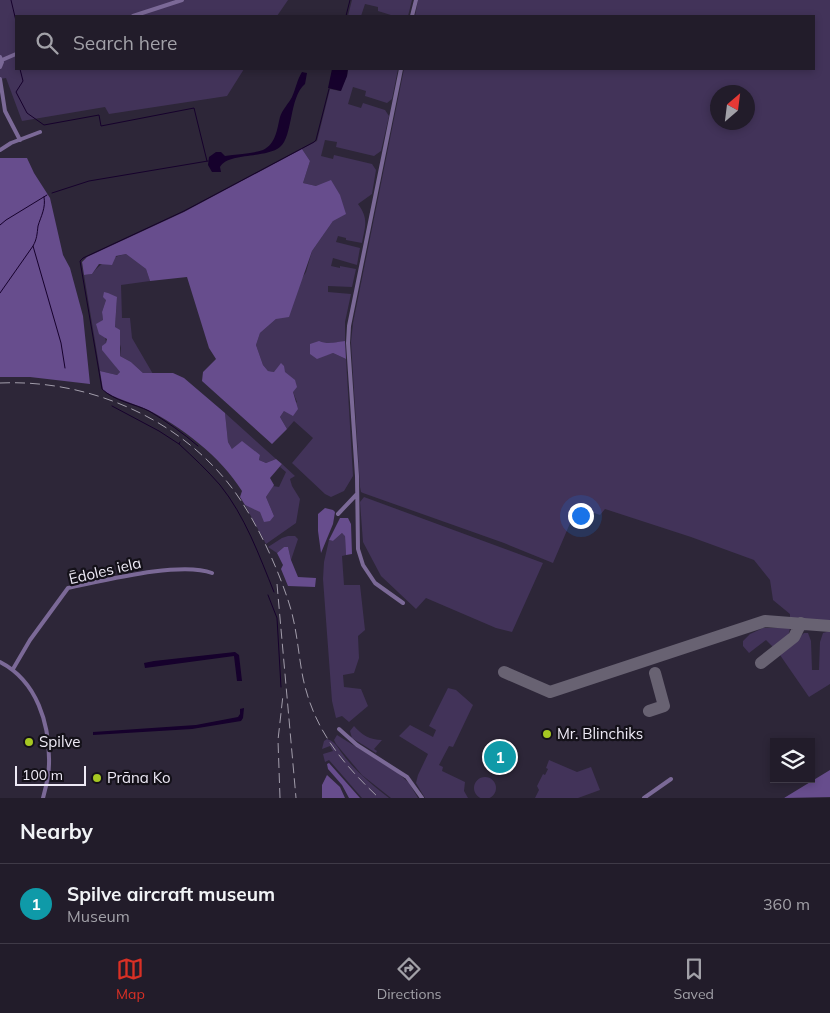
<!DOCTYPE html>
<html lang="en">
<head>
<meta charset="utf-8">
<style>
	:root { --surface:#221c2a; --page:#2e2936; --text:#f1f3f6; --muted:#a2a1a8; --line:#3f3a47; --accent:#d93025 }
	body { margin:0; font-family:Mulish,sans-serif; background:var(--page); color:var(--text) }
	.controls { position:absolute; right:15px; bottom:15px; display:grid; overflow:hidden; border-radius:0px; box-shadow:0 2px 8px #0003 }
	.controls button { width:45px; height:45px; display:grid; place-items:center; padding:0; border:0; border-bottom:1px solid var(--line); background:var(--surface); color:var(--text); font:25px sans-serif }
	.compass { position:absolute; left:710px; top:85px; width:45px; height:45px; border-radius:50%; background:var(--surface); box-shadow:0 2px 8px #0003; rotate:28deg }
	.scale { position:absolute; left:15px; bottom:12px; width:71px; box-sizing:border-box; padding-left:5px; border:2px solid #eeeaf6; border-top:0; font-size:14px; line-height:18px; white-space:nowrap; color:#eeeaf6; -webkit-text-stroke:4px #141119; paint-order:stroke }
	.you { position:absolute; left:580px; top:515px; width:18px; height:18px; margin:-12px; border:4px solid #fff; border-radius:50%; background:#1a73e8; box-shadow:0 0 0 8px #1a73e833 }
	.badge { display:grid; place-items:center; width:32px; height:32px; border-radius:50%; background:var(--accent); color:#fff; font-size:16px; font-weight:700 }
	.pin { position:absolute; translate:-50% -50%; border:2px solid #fff; box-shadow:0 1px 5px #0006 }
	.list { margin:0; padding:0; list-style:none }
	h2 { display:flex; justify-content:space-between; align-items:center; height:65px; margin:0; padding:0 20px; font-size:21px }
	h2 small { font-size:16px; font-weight:400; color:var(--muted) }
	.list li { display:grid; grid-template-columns:32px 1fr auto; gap:15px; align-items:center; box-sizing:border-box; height:80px; padding:0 20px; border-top:1px solid var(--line) }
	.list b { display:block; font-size:19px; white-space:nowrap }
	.list p { margin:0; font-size:16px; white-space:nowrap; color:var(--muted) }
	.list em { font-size:16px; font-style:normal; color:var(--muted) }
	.icon { flex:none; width:28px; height:28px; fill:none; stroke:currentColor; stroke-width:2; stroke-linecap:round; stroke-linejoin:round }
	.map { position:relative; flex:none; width:830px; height:798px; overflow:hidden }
	.search { position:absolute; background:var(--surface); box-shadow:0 2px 8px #0003; left:15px; right:15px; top:15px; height:55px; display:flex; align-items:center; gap:12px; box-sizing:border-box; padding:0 18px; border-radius:0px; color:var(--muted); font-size:19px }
	.sheet { height:145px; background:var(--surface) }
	nav { display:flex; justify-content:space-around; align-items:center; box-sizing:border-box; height:70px; border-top:1px solid var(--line); background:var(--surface); font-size:14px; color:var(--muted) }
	nav a { display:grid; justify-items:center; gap:2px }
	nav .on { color:var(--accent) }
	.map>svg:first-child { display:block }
	.green { fill:#423359; fill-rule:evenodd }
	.forest { fill:#674d8d }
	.water { fill:#16012c }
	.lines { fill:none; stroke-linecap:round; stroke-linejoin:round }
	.stream { stroke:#16012c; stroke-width:1 }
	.taxiway { stroke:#686272; stroke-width:12 }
	.street { stroke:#7b6997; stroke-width:4 }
	.rail { stroke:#a29dab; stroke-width:1; stroke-dasharray:10 5; stroke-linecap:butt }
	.poi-dot { fill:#a6c822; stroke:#141119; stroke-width:2 }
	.labels { text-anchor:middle; stroke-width:4.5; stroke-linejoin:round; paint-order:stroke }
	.street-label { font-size:15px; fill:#eeeaf6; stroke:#141119 }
	.poi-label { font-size:15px; fill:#eeeaf6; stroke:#141119; text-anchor:start }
</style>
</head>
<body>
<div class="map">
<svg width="830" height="798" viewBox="0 0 830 798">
	<rect width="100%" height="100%" fill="#2d2638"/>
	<path class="green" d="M0,0h288l-11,16h-261v53h228l-17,27 -118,18 -4,-7 -83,14 -16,-43 -6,1z
		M352,0h60l-4,16h-14l-16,-5v-4l-13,-3 -4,12h-13z
		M418,0h412v621l-40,-3v-4l-17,-14 -3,-20 -16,-20 -63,-23 -86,-28 -5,6 -23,-8 -24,56 -49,-20 -141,-50 -2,-1 -1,-5 -9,-145 2,-19 51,-254h410v-53h-399zM718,92h30v30h-30z
		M348,69h50l-6,30 -5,4 -22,-7 1,-5 -13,-4 -5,17 13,4 2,-5 22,7 4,6 -8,35 -7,5 -38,-9 1,-5 -12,-2 -4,16 12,3 1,-4 38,9 4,6 -4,24 -14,10c11,15 7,22 4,39l-16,-3v-2l-8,-2 -2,6 24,6 -3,17 -24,-7 -2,8 9,2v-2l16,3 -4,18 -24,-1v6l23,2 -6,28v19l-20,3 -2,12 10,-3 13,6 7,117 -9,15 -13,6 -6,-3 -33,-31 21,-25 -19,-17 -7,8 -7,-12 4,-6 13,-9 -4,-10 -19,-20 -6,-1 -5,-6 -7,-20 4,-12 16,-14 30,-47 6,-21 21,-30 -17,-35 -13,-3 7,-22 -8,-12 15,-8 13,-52 10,2 7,-15z
		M126,254l20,15 4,12 -29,4 1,33h8l2,20 21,36 -10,-1 -12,-11 -11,-6 1,-8 -6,-21 2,-30 -11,3 -4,12 4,31 10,24 4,5 -3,3 -17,-4 -16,-96 8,-1c9,-12 20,-17 34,-20z
		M225,413l51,46 -10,4 -7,-3 1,-5 -28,-6 -4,-7z
		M282,464l13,12 -5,3 2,7 8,13 -4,24 -30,21 -21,-39 29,11 -8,-19 7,-11 6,1 7,-15 -6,-5z
		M364,497l179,66 -31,69 -16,-4 -70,-30 -10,11 -35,-33 -18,-34 -3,-40z
		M342,533l3,2 1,20 -4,1 2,29h16l5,45 -7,6 1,22 -5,15 -11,2 1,12 17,2 7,17 -19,16 -7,-6 -6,2 -4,-17 -9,-122 1,-17 5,-22 4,1z
		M288,536h7l3,3 -7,21 -3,-13h-4l-7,6 -9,-6 14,-9z
		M763,628h27l-2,9 -14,11 -8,-8 -17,13 -6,-7v-5l7,-7z
		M830,631v53l-21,13 -29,-42 24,-22h4l3,8 1,29h7l1,-28 3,-9z
		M448,688l8,2 17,15 -20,42 -4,-1 -10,19 4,2 -1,4 23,11 -1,9 4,7h-43l-9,-15 2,-8 10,-21 -29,-18 11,-11 23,12 3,-7 -7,-4z
		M354,726c8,9 16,14 28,14l-8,9 3,2 -1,2 -24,-15 -2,-7z
		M337,735l61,38 11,10 9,15h-27l-29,-23 -26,-31 -2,-4z
		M327,739c7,2 10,7 14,13 13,18 30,32 48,46h-27l-33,-38 -4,2 -2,-8 10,-3 -3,-5 -8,3 2,-8z
		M549,760l28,12 14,-5 9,23 -22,8h-43l4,-8 -2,-4 6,-12 2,1 3,-6 -2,-1z
		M474 788a11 11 0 1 1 22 0a11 11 0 1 1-22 0Z"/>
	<path class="forest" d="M302,149l8,12 -7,22 13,3 15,-6 9,15 6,19 -13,7 -21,30 -23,66 -13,2 -16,14 -4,12 7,20 5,6 6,1 7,-9 3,3 1,6 10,8 2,7 -4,5 5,17 -5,7 -9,-5 -4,6 7,12 -15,15 -70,-63 1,-9 13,-13 -7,-11 -22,-71 -37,4 -4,-12 -20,-15 -10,2 -4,9 -13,-1 -7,10 -8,1 -2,-13 5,-5 97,-45z
		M0,158h27l7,15 16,25 13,57 7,13 13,48 7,68 -60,-7h-30z
		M104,292l4,1 9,4 -2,30 5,3v26l11,6 12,11h30l11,5 41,35 3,29 4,7 10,-8 18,14 -1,5 7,3 10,-4 6,5 -12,14 4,7 -8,12 8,19 -4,5 -6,1 -4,-10 -15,-7 -5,-8 2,-6c-21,-34 -61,-65 -96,-82 -13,-6 -33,-11 -43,-19l-3,-19 17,4 3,-3 -18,-22v-4l4,-3 1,-4 -8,-5 -3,-10 7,-4 -1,-8 4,-12 -3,-3z
		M319,341c9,4 16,1 26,0l1,18 -13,-6 -16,6 -7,-5v-10z
		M325,508l8,2 2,2 -2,12 -12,29 -3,-22v-17z
		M340,518h8l3,6 1,30 -6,1 -1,-19 -3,-3 -9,8 -4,-1z
		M284,547h4l3,13 7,17 18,1 -1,9 -27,-1 -7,-17 2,-4 -6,-12z
		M329,763l31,35h-11l-7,-13 -14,-16 -1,-5z
		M830,770v27l-46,1z
		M327,775l13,12 5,11h-23v-13z"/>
	<path class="water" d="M332,69h16l-1,7 -6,15 -13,-3z
		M302,72l5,1 -2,11c-16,13 -12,53 -25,63 -15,12 -52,5 -60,20l1,5h-9l-4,-7 1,-8 7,-5h5l4,4c12,-2 27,-2 38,-6 13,-6 14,-21 17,-33 2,-7 9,-14 12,-20 4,-9 5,-17 10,-25z
		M235,652l4,3 3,26h-5l-3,-25 -89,12 -1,-5 10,-2z
		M244,708l-1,10 -2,3 -49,8 -99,6v-3l103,-7 42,-8 2,-3v-5z"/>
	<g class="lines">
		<path class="stream" d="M11,0l5,21
			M346,16l4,-16
			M16,51v-14
			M20,69l3,12 -7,11 11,21 17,12 55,-10 2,11 93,-18 13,53
			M52,193l37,-12 119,-20
			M44,197c2,11 -3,19 -6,29 -1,8 -1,13 -5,20l28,97 4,25
			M0,225l6,-5 41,-25
			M0,293l33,-47
			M112,406l47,25 20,13 1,-2
			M179,444c14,13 28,26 41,41 25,31 39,70 54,107
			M198,446c-15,-13 -32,-25 -49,-35 -14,-7 -35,-10 -47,-22l-22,-128 3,-3 101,-47 130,-69 2,-2 13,-51
			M268,595l9,23 4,69"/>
		<path class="taxiway" d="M761,663l33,-26 7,-14
			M504,672l46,20 215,-71 65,5
			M649,711l15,-5 -9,-33"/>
		<path class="street" d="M133,16l49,-16
			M412,16l4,-16
			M0,57l2,5 -2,5
			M2,60l14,-6
			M401,69l-52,257 -1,17 9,133 1,73 5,16 12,18 28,20
			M0,79l5,32 15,29
			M0,150l11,-7 29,-11
			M338,514l19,-20
			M0,662c37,19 50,62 49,102 0,11 -3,23 -6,34
			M13,669l17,-29 38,-52c35,-7 112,-27 144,-15
			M339,729l18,16 50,32 15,21
			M644,798l27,-19"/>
		<path class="rail" d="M0,383c89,-4 182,36 235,109 22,31 41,72 53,108 9,26 10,53 15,78 11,52 39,85 76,120
			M277,584l19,214
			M280,798l-2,-58 5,-45"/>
	</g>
	<g class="poi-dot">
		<circle cx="547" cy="734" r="5"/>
		<circle cx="29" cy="742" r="5"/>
		<circle cx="97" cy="778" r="5"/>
	</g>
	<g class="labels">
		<g class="street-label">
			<text transform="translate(105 571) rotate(-13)" y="5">Ēdoles iela</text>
		</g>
		<g class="poi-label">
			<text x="557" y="739">Mr. Blinchiks</text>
			<text x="39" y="747">Spilve</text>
			<text x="107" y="783">Prāna Ko</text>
		</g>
	</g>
</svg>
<div class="controls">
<button><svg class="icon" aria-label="layers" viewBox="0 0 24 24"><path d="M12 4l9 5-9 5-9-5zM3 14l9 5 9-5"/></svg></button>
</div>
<svg class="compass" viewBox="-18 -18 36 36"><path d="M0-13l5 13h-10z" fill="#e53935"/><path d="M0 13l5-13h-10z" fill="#a2a1a8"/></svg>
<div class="scale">100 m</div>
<div class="you"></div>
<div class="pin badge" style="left:500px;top:757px;background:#0f9aa8">1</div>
<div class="search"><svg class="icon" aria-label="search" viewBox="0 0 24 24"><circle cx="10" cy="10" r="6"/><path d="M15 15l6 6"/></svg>Search here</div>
</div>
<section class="sheet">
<h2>Nearby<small></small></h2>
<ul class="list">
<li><span class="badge" style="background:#0f9aa8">1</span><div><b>Spilve aircraft museum</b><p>Museum</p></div><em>360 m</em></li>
</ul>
</section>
<nav>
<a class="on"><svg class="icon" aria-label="map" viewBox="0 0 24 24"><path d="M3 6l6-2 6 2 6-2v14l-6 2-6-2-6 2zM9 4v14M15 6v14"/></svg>Map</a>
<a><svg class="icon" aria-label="directions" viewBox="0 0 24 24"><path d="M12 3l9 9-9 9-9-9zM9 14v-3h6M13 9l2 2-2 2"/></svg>Directions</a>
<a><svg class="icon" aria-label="saved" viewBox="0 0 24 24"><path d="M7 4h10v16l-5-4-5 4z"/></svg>Saved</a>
</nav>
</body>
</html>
